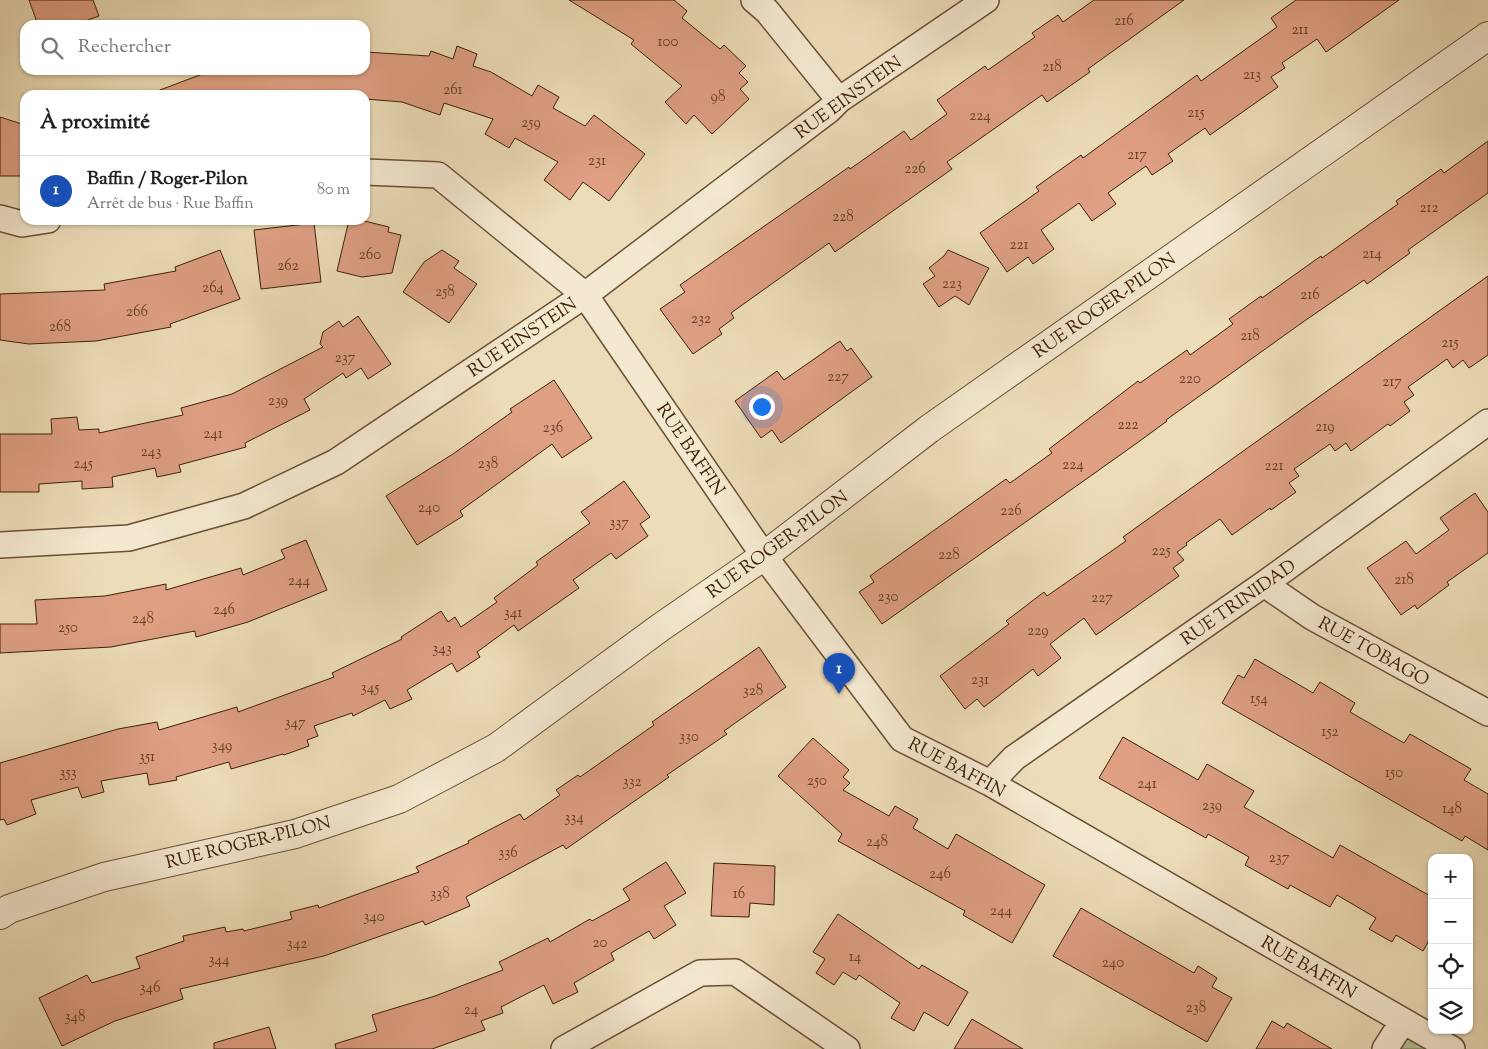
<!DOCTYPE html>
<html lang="fr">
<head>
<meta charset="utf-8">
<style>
	:root { --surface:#fff; --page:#f6f6f6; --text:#202124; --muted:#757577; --line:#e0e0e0; --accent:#1a73e8 }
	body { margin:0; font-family:"Sorts Mill Goudy",serif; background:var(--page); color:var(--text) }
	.controls { position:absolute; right:15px; bottom:15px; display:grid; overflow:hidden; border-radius:10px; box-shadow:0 1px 4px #0004 }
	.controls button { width:45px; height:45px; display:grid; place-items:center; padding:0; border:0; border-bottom:1px solid var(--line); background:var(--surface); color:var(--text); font:25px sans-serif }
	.you { position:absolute; left:761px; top:406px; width:18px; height:18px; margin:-12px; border:4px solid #fff; border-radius:50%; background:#1a73e8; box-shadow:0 0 0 8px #1a73e833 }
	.badge { display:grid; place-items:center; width:32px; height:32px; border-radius:50%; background:var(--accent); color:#fff; font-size:16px; font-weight:700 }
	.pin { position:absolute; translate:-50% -41px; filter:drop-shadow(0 1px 2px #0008) }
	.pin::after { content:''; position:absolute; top:26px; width:18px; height:15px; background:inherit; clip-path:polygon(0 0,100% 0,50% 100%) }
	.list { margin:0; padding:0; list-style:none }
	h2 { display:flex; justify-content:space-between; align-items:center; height:65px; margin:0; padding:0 20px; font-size:21px }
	h2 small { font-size:16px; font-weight:400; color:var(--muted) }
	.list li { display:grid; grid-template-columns:32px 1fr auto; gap:15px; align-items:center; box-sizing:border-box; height:70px; padding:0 20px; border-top:1px solid var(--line) }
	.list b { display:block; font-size:19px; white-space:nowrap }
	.list p { margin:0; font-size:16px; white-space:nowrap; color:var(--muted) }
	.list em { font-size:16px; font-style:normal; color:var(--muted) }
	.icon { flex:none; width:28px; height:28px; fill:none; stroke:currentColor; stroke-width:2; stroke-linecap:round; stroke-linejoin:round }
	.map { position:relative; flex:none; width:1488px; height:1049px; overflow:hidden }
	.search { position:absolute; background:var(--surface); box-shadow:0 1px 4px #0004; left:20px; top:20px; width:350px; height:55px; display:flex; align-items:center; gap:12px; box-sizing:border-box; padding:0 18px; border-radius:15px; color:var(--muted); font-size:19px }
	.panel { position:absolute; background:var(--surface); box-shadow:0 1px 4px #0004; left:20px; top:90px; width:350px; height:135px; border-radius:15px }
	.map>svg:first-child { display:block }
	.green { fill:#b2c293; stroke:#78714e }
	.building { fill:#de9f83; stroke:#3e2008 }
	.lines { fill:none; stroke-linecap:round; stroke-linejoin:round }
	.minor-casing { stroke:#6a4f34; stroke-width:28 }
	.tertiary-casing { stroke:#6a4f34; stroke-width:30 }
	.minor { stroke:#f3e8d0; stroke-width:25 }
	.tertiary { stroke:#f3e8d0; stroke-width:28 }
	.labels { text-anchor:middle; stroke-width:4; stroke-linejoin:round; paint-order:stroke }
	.number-label { font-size:15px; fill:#664027 }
	.street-label { font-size:18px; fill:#3e2008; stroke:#f3e8d0 }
</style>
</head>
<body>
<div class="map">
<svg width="1488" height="1049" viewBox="0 0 1488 1049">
	<rect width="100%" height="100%" fill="#ecdcb7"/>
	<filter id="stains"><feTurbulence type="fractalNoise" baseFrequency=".004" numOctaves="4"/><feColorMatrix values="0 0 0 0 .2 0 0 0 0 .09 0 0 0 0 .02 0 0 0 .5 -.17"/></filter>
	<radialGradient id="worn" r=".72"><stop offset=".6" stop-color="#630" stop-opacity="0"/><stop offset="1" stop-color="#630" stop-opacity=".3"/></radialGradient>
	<path class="green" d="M1403,1021l41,28h-52z"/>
	<path class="building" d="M29,0h64l6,16 -25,9h-36z
		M569,0h105l13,11 -5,7 38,31 4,-4 22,21 -7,7 9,9 -8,7 9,10 -37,35 -18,-19 -8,9 -21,-22 17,-16 -51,-42 3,-4z
		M1094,0h90l-96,69 2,3 -43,30 -5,-7 -95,67 5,7 -117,83 -6,-9 -98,70 3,5 -15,11 3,5 -29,20 -33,-45 25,-17 -5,-7 169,-118 1,2 54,-38 7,9 36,-26 -10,-14 48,-34 3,4 47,-33 -3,-4 26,-18 5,7z
		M1296,0h103l-73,52 -9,-13 -35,24 3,5 -14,9 7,10 -68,48 -5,-7 -37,26 5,7 -21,14 -6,-9 -38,27 8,11 -24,17 -13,-18 -38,27 13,19 -21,15 -5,-7 -21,15 -27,-39 59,-42 -3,-4 45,-32 2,3 114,-83 4,6 76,-54 -6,-9z
		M457,46l20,8 -4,12 18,6 41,24 6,-11 21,12 -6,11 32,18 9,-11 51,39 -36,47 -26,-19 -13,18 -26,-20 14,-18 -43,-24 -6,10 -24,-14 8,-15 -49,-16 -4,12 -38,-13 -37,-3v-4h-212l-1,-2 61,-23h152v-18l64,4 2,-5 22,8z
		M0,117l25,8v51h-25z
		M1488,141v52l-80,57 2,3 -43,31 -3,-4 -61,42 -137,98 1,1 -30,22 -255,181 -23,-32 15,-10 -4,-6 136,-97 4,4 42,-30 -3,-4 89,-68 2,2 47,-33 3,5 43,-31 -4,-5 32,-23 1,2 59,-42 1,2 76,-54 -2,-3 45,-32 3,4z
		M349,220h11l29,7 -1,5 13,3 -9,38 -30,4 -25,-6z
		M314,223l7,59 -60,7 -7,-59z
		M220,250l20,49 -70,25 1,3 -75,14 -67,3 -29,-4v-46l105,-4 -1,-6 72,-13 -1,-4z
		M442,250l17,11 -5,7 23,16 -28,39 -46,-31 21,-30z
		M948,250l41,18 -20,37 -14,-9 -16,11 -16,-23 12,-8 -6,-8 15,-12z
		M1488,276v79l-19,13 -6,-8 -10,8 -6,-9 -39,28 6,8 -10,7 6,9 -20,15 -2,-2 -37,27 -5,-8 -11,8 -5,-7 -36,25 5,7 -10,7 7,9 -25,18 -1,-2 -38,27 -12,-16 -34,24 1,2 -10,7 7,8 -11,8 6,8 -83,59 -12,-17 -34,26 11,14 -23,18 -5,-7 -49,38 -7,-8 -12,10 -25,-33 69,-52 -3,-3 38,-29 3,4 79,-55 -3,-4z
		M358,316l33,48 -23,15 -7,-11 -15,10 -3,-5 -39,26 6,11 -65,33 1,4 -67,18 2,7 -24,5 -2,-9 -43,9 1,10 -31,2v-8l-43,3v8h-39v-58h52l-1,-15 26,-2 2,13 20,-1v4l84,-18 -2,-7 51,-14 91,-47 -3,-3 3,-12 16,-11 4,6z
		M840,341l7,10 4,-3 21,29 -91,66 -9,-13 -11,8 -26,-37 42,-30 7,9z
		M554,380l38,58 -30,20 -10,-14 -92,67 3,5 -46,29 -31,-49 67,-42 59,-42 -2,-3z
		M624,481l26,36 -10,7 8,12 -32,23 -5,-6 -38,27 6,8 -61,43 -4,-6 -37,27 3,5 -23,15 -5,-9 -45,27 5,9 -22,10 -5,-9 -32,16 -1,-3 -38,13 4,10 -11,4 2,6 -25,9 -1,-1 -52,15 -2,-7 -53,15 1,3 -28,5 -2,-12 -46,8 3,11 -22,6 -4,-11 -47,13 5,14 -29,11 -3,-6 -4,1v-57l118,-34 39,-7 2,8 78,-23 1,5 96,-35 -2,-4 70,-34 -1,-2 40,-26 7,11 7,-5 6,10 36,-25 -3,-4 44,-33 -2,-3 54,-39 -9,-11z
		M1475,493l13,19v41l-41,29 2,3 -32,24 -2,-4 -14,10 -34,-47 39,-27 10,13 33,-24 -9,-12z
		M306,540l21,50 -79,32 -52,15 -1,-6 -84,16 -111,6v-29h37l-2,-24 70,-4 61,-12v6l75,-22 2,7 42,-17 -4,-8z
		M759,647l27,40 -62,44 3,3 -60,41 2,2 -103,72 -3,-4 -97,52 4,9 -45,19 -2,-4 -99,35 -144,33 3,10 -68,22 -53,25 -23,-48 48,-23 5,8 48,-15 -4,-11 48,-16 -1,-5 42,-9 1,5 17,-3 1,2 48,-12 -2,-7 28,-7 1,3 100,-36 -3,-5 53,-24 -1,-2 52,-27 4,6 36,-25 -4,-5 22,-15 2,2 74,-52 -2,-3z
		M1255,659l58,34 7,-11 35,21 -5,9 54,31 6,-9 61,35 -7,11 24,14v56l-23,-14 -3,5 -240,-138 16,-28 6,3z
		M1123,737l75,43 9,-16 47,27 -10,16 89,51 7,-13 92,52v38l-9,16 -27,-16 -4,7 -23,-13 7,-11 -39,-23 -7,12 -40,-22 -2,4 -43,-24 4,-8 -41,-23 -2,4 -107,-60z
		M813,738l36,32 -6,7 7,6 -7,7 46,26 6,-10 23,13 -5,9 35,21 8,-15 89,51 -33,58 -49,-28 2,-4 -127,-70 4,-7 -64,-58z
		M666,862l20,31 -22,13 12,19 -22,14 -5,-8 -38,22 3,7 -40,23 4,9 -25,12 -9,-19 -43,22 2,6 -22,8 4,9 -53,19h-96l-1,-5 42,-13 -5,-16 63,-19 68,-26 -4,-8 49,-24 2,4 40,-23 2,2 38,-21 -7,-11z
		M714,863l61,3 -1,39 -24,-2 -1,14 -38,-1z
		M1081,908l113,65 4,-7 19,12 -5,9 20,11 -25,44 -154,-86z
		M838,914l81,55 3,-4 46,27 -20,34 -24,-14 -10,19 -23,-13 9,-15 -41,-28 -3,5 -13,-8 -9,13 -18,-12 9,-14 -12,-7z
		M972,1019l51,30h-69z
		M1272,1021l12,7 3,-5 45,26h-76z
		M269,1027l7,22h-62v-6z"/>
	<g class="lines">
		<g class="minor-casing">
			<path id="minor" d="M754,0l13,11 72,89
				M365,172l73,3 147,120 179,261 138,183 88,44 462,266
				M0,218l22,6 26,-4
				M0,545l129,-7 115,-32 92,-44 249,-167 244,-185 10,-10 147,-100
				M1264,584l48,33 176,96
				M990,783l24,-25 250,-174 224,-162
				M564,1049l136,-76 35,-1 112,77
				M1385,1049l18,-28"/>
		</g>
		<g class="tertiary-casing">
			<path id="tertiary" d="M0,915l9,-6 95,-32 191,-43 104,-35 97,-51 165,-121 103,-71 165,-127 559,-393"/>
		</g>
		<use href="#minor" class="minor"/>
		<use href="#tertiary" class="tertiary"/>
	</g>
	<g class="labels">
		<g class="number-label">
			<text x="1124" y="25">216</text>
			<text x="1300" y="34">211</text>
			<text x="668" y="46">100</text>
			<text x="1052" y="71">218</text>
			<text x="1252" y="79">213</text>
			<text x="453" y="94">261</text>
			<text x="718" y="101">98</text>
			<text x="1196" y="117">215</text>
			<text x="980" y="120">224</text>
			<text x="531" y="127">259</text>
			<text x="1137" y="159">217</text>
			<text x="597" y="165">231</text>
			<text x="915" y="173">226</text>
			<text x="1429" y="212">212</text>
			<text x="843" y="221">228</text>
			<text x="1019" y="249">221</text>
			<text x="1372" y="258">214</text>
			<text x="370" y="259">260</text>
			<text x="288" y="270">262</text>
			<text x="952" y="288">223</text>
			<text x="213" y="292">264</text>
			<text x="445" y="296">258</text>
			<text x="1310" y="299">216</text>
			<text x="137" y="316">266</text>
			<text x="701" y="323">232</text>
			<text x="60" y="331">268</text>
			<text x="1250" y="340">218</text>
			<text x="1450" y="347">215</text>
			<text x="345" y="362">237</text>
			<text x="838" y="381">227</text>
			<text x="1190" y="383">220</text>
			<text x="1392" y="386">217</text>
			<text x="278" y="405">239</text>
			<text x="1128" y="429">222</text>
			<text x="1325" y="431">219</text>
			<text x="553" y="432">236</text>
			<text x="213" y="438">241</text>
			<text x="151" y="456">243</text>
			<text x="83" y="468">245</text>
			<text x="488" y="468">238</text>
			<text x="1073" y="469">224</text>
			<text x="1274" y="470">221</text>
			<text x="429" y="512">240</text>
			<text x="1011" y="515">226</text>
			<text x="619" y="527">337</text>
			<text x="1161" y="555">225</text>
			<text x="949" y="559">228</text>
			<text x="1404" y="584">218</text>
			<text x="299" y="585">244</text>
			<text x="888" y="601">230</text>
			<text x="1102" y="602">227</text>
			<text x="224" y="614">246</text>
			<text x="513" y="617">341</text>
			<text x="143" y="623">248</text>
			<text x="68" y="632">250</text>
			<text x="1038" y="635">229</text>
			<text x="442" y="653">343</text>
			<text x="980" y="684">231</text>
			<text x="370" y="692">345</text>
			<text x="753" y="695">328</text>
			<text x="1259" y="703">154</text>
			<text x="295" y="727">347</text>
			<text x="1330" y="736">152</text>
			<text x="689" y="741">330</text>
			<text x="222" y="750">349</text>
			<text x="147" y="761">351</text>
			<text x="68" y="777">353</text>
			<text x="1394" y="777">150</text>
			<text x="817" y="785">250</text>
			<text x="632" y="786">332</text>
			<text x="1147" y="788">241</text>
			<text x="1212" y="810">239</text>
			<text x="1452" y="813">148</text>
			<text x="574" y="822">334</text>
			<text x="877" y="846">248</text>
			<text x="508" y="857">336</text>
			<text x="1279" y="862">237</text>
			<text x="940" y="878">246</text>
			<text x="440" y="898">338</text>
			<text x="739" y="898">16</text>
			<text x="1001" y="915">244</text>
			<text x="374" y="921">340</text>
			<text x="600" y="947">20</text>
			<text x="297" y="948">342</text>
			<text x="855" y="961">14</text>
			<text x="219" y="964">344</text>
			<text x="1113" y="967">240</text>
			<text x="150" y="992">346</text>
			<text x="1196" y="1012">238</text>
			<text x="471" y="1014">24</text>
			<text x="75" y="1021">348</text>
		</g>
		<g class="street-label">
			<text transform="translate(848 97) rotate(-36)" y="6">RUE EINSTEIN</text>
			<text transform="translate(1104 305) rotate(-35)" y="6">RUE ROGER-PILON</text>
			<text transform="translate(522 337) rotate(-34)" y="6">RUE EINSTEIN</text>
			<text transform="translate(691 449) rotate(56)" y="6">RUE BAFFIN</text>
			<text transform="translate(777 544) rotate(-36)" y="6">RUE ROGER-PILON</text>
			<text transform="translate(1238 602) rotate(-35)" y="6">RUE TRINIDAD</text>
			<text transform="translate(1374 651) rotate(29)" y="6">RUE TOBAGO</text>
			<text transform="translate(957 767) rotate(28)" y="6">RUE BAFFIN</text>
			<text transform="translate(248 842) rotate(-14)" y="6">RUE ROGER-PILON</text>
			<text transform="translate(1309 967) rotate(30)" y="6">RUE BAFFIN</text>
		</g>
	</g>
	<rect width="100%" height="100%" filter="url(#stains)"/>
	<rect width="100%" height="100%" fill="url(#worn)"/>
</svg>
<div class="controls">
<button>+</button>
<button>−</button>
<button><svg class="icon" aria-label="locate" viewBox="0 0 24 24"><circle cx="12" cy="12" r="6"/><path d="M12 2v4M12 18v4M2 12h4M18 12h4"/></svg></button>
<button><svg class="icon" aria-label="layers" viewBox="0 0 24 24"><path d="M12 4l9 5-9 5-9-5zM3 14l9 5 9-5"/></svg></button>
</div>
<div class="you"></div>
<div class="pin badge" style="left:839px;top:694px;background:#1a4fb4">1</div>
<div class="search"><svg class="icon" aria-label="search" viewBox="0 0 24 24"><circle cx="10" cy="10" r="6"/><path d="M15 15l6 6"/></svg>Rechercher</div>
<section class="panel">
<h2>À proximité<small></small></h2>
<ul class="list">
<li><span class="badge" style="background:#1a4fb4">1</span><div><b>Baffin / Roger-Pilon</b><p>Arrêt de bus · Rue Baffin</p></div><em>80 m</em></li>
</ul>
</section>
</div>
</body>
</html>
